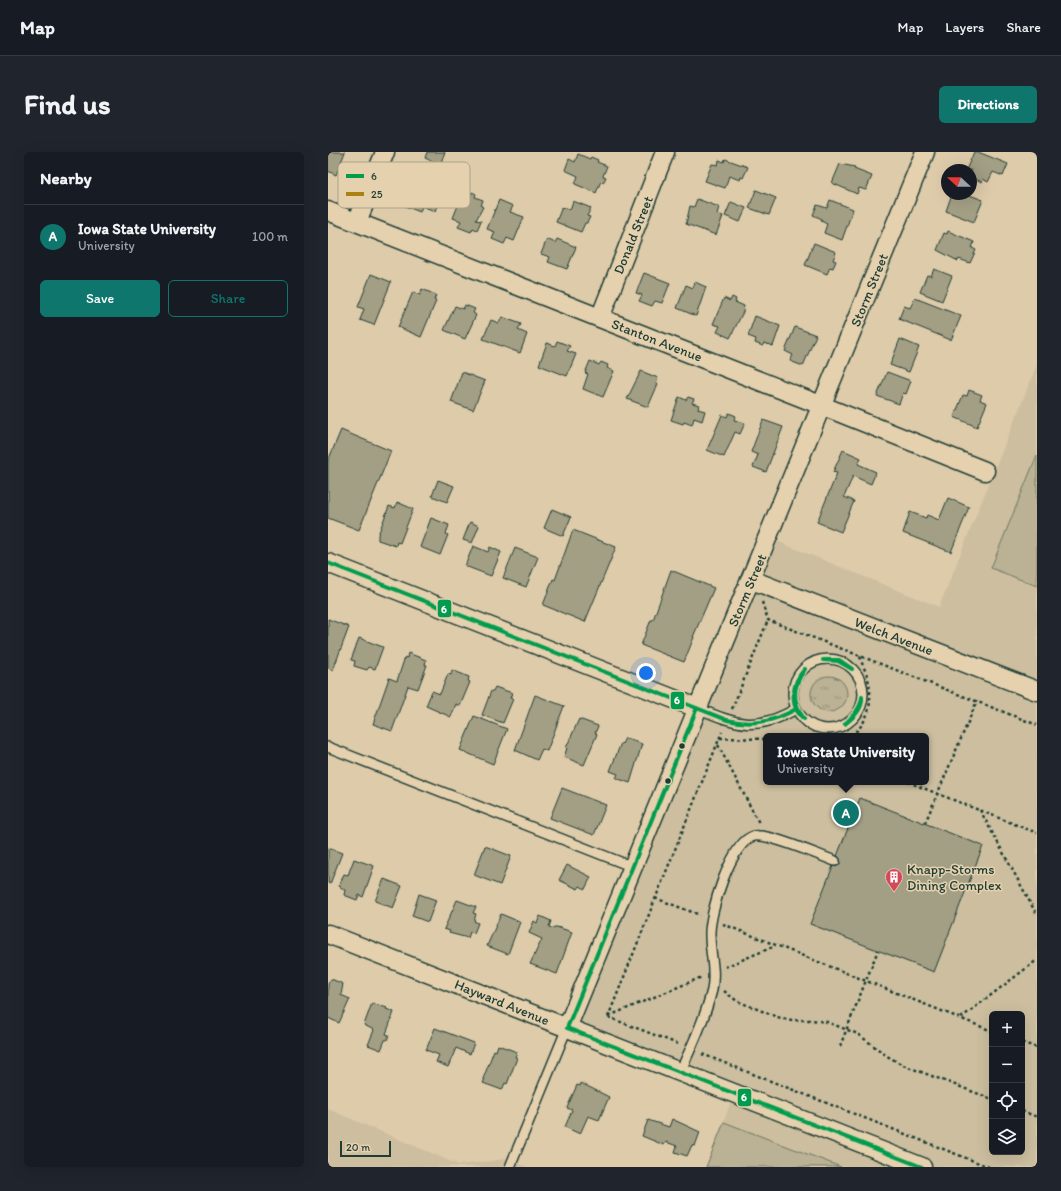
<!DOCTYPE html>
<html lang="en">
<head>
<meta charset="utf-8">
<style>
	:root { --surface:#171b24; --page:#20242c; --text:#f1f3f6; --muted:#9ea1a6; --line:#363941; --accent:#0f766e }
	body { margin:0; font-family:Itim,sans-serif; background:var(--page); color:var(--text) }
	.controls { position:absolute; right:12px; bottom:12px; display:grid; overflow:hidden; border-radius:6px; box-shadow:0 4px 16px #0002 }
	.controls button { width:36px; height:36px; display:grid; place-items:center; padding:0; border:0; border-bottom:1px solid var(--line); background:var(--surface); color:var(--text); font:20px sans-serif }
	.compass { position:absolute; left:613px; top:12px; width:36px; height:36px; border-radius:50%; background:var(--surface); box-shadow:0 4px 16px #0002; rotate:292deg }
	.scale { position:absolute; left:12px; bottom:10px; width:51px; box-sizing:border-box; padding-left:4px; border:2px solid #1f3d34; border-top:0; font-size:11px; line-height:14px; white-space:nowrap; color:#1f3d34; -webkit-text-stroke:3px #e6d1af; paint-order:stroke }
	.you { position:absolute; left:318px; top:521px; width:14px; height:14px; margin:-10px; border:3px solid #fff; border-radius:50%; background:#1a73e8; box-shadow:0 0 0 6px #1a73e833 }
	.badge { display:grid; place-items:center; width:26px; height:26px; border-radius:50%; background:var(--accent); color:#fff; font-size:13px; font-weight:700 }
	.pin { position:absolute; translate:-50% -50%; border:2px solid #fff; box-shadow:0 1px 4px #0006 }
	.popup { position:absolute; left:435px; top:581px; width:166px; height:52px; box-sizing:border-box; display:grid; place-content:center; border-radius:6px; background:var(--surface); filter:drop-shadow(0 1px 3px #0005); font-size:13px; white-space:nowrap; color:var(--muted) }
	.popup b { font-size:15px; color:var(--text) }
	.popup::after { content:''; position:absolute; left:50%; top:100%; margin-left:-8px; border:8px solid transparent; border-top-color:var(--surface) }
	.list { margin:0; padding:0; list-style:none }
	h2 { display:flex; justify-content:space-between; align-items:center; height:52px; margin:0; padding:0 16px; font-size:17px }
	h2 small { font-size:13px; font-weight:400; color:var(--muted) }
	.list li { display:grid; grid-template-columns:26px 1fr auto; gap:12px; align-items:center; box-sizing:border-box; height:64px; padding:0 16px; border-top:1px solid var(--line) }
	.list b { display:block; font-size:15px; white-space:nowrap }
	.list p { margin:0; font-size:13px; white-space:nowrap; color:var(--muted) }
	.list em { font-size:13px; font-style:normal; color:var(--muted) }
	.actions { display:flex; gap:8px; padding:12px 16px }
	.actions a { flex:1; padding:9px 0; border:1px solid var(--accent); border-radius:6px; text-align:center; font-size:14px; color:var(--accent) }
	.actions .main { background:var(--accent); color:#fff }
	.icon { flex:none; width:22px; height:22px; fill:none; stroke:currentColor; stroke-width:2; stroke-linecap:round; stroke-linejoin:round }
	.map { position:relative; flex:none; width:709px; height:1015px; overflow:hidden; border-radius:6px }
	header { display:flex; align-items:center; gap:24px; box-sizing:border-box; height:56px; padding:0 20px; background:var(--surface); border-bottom:1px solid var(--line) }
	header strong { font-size:19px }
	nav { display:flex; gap:22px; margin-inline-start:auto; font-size:14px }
	.intro { display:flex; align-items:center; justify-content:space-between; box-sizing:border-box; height:96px; padding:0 24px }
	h1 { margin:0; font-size:28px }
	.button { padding:10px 18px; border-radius:6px; background:var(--accent); color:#fff; font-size:14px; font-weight:700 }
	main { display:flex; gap:24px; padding:0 24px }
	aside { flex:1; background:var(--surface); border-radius:6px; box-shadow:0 4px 16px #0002 }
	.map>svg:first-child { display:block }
	.built { fill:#ccbe9f; fill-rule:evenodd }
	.grass { fill:url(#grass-tufts); stroke:#6d7764 }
	.pitch { fill:#bbb194; stroke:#6d7764 }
	.building { fill:#a39f85; stroke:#1f3d34 }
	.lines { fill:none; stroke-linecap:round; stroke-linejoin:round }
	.service-casing { stroke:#1f3d34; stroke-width:12 }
	.minor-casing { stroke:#1f3d34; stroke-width:21 }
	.path { stroke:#1f3d34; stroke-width:2.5; stroke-dasharray:3 3; stroke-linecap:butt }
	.service { stroke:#e6d1af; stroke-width:9 }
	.minor { stroke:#e6d1af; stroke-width:18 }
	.bus-1-casing { stroke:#e6d1af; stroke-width:7 }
	.bus-1 { stroke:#039c4e; stroke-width:4 }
	.bus-dot { fill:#1f3d34; stroke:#e6d1af; stroke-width:1.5 }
	.labels { text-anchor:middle; stroke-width:3; stroke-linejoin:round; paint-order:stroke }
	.street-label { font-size:14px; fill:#1f3d34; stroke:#e6d1af }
	.poi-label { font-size:14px; fill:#1f3d34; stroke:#e6d1af; text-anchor:start }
	.key { fill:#e6d1af; stroke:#aaa58a; stroke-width:1 }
	.key-label { font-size:11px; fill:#1f3d34 }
	.line-badge { stroke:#e6d1af; stroke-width:1.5 }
	.badge-label { font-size:11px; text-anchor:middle; font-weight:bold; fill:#fff }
</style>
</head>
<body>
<header>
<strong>Map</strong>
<nav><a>Map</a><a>Layers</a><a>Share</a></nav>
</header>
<div class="intro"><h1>Find us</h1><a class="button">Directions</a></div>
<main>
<aside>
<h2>Nearby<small></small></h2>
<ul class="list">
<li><span class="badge">A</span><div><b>Iowa State University</b><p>University</p></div><em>100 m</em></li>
</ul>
<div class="actions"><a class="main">Save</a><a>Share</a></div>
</aside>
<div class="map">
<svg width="709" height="1015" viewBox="0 0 709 1015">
	<defs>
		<pattern id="grass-tufts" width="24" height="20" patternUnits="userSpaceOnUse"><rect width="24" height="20" fill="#bbb194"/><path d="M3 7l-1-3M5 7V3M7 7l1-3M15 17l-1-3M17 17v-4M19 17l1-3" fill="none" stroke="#97917a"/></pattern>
	</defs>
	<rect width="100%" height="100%" fill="#decbaa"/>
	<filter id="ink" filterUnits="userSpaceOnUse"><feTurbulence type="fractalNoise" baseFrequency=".025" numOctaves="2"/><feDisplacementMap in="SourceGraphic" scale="8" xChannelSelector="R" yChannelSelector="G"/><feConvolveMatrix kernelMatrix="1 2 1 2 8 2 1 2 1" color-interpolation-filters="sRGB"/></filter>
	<g filter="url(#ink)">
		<path class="built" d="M709,213v802h-331l28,-73 -167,-66 202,-490 170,69zM438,584h160v46h-160zM664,862h30v138h-30z
			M0,957l131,56 47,-6 21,8h-199z"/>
		<path class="grass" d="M483 542a18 18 0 1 1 36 0a18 18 0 1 1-36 0Z"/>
		<path class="pitch" d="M709,303v131l-46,-18z
			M396,970l117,45h-135z"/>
		<path class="building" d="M0,0h17l-9,23 -8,-4z
			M99,0h18l-5,13 -15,-7z
			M646,0h4l30,12 -5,12 -10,-4 -5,10 -5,-3 -1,3 -11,-5v-7h-5z
			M250,2l12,5 1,-2 7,3 -1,2 10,4 -4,10 3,1 -3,6 -2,-2 -5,12 -21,-9 3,-8 -13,-6 4,-11 6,3z
			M397,7l23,8 -5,11 -2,-1 -1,3 -11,-4 -4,12 -20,-7 7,-17 6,1 1,-5 5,2z
			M512,12l15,3 -1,2 18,7 -6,14 -7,-2 -2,6 -25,-11z
			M87,27l28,11 -8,21 -13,-5 -2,6 -15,-6z
			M428,38l20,8 -7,17 -20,-7z
			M144,40l4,2 -1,3 8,3 -2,6 2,1 -7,13 5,1 -4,9 -4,-2 -2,4 -13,-5 3,-6 -8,-3 10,-25 7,3z
			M624,42h15l16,6 -9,22 -28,-11z
			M369,47l22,8 -2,7 6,2 -7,19 -30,-11 4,-18 4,1z
			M171,48l14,6 -3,6 14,5 -10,24 -7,-3 -3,6 -12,-5 3,-7 -8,-3z
			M502,48l23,9 -11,31 -18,-7 3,-9 -6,-3 1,-2 -9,-4 4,-10 10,3z
			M245,49l18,7 -4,8 3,1 -3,6h-2l-4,9 -25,-10 6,-15 8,3z
			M403,50l15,6 -6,14 -15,-6z
			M620,79l26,11 -2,6 4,2 -6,13 -11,-4 -1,2 -21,-11 7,-17 3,1z
			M219,87l8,4 2,-4 19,8 -9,22 -19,-7 2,-5 -9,-3z
			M486,91l22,9 -3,8 3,1 -3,7 -3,-1 -3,7 -22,-9z
			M606,117l18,7 -10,25 -22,-9 7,-17 4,1z
			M316,121l26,10 -8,20 -7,-2 -3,5 -13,-5 3,-6 -6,-2z
			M43,122l20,8 -17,43 -14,-5 4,-11 -6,-2z
			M367,130l11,5 -10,29 -19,-8 9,-23 7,3z
			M94,137l14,6 -2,5 2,1 -15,36 -23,-10 15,-35 7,3z
			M404,145l4,2 -1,3 9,4 -1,6 -13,26 -13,-6 3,-6 -7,-2 11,-26 6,3z
			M587,146l46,18 -10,24 -52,-21 5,-13 6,2z
			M137,153l10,4 -2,4 3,2 -11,24 -21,-9 11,-24 8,3z
			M427,164l25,10 -7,20 -9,-3 -1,3 -8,-3 1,-4 -8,-3z
			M174,165l19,7 -3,6 9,4 -7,19 -37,-14 8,-19 8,3z
			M467,175l21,8 -13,31 -13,-5 3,-6 -8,-4z
			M572,187l19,8 -10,25 -19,-7z
			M229,189l13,5 -3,5 9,3 -9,22 -28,-11 8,-22 8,3z
			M262,209l9,4 2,-3 7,3 -1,3 7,3 -11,26 -20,-8 5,-15 -3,-1z
			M313,219l17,7 -2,6h2l-10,23 -21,-8z
			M134,220l23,9 -12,29 -22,-8z
			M559,220l24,9 -5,13 -3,-1 -4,11 -22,-8z
			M641,238l13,5 -2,5 7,3 -10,24 -23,-10 9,-22 4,1z
			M351,245l7,3 2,-3 6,2 -2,4 7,2 -1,4 7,2 -3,10 -8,-3 -2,7 -8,-3 -1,2 -12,-4z
			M401,261l7,3 -2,4 11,3 -5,11 -5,-2 -11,25 -17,-7 15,-35 5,2z
			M435,268l20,7 -17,45 -13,-5 5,-12 -7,-3z
			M13,278l50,21 -32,79 -31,-12v-57z
			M515,298l18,8 -3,6 18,8 -5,12 -18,-8 -9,21 10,4 -13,31 -24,-10 20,-49 -4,-1z
			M110,328l16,6 -7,16 -15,-6z
			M620,346l21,9 -18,45 -48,-19 7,-21 16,6 1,-3 12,5z
			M69,350l16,7 -13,34 -3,-1 -1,4 -18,-6v-5l11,-29 6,2z
			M224,357l19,8 -8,19 -19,-8z
			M103,366l18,7 -3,9 2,1 -8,20 -20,-8z
			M142,370l9,4 -7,17 -9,-3z
			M245,378l43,17 -31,75 -42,-17 10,-26 2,1z
			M145,394l15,6 2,-5 11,5 -10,24 -26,-10z
			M187,396l23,9 -12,30 -23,-9z
			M343,418l43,18 -21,49h1l-10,25 -43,-17 10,-25h2z
			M0,467l21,8 -16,43 -5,-2z
			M31,486l24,9 -8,22 -6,-2 -2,3 -13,-4 1,-5 -4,-1z
			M80,501l18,7 -1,5h2l-9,24 -10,-3 -16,45 -19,-7 16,-46 8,3 8,-24 2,1z
			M124,518l17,7 -1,4 2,1 -10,24 -4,-2 -5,13 -25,-11 6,-15 8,3 8,-20 3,1z
			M167,535l17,6 -2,5 3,1 -10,24 -21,-8 9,-24h2z
			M207,543l29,11 -17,45 -5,-2 -5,11 -22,-10z
			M146,564l33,13 -14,35 -33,-14z
			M251,567l19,7 -3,7 2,1 -13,31 -20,-8 3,-9h-1z
			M297,586l17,6 -12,39 -14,-5 2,-4 -8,-3 11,-28 1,1z
			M234,636l44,17 -12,30 -44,-17z
			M532,646l123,48 -49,126 -124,-48z
			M157,694l26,10 -11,29 -26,-10z
			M0,696l14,5 -12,31 -2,-1z
			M26,707l20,7 -11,31 -4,-2 -2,5 -13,-5 1,-5 -6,-4 5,-12 4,1z
			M239,713l24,12 -6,12 -5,-3 -2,3 -19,-9z
			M56,727l18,7 -9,22 -18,-7z
			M91,742l17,6 -8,22 -16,-6z
			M129,748l19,7 -3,6 3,1 -2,7 4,2 -4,10 -4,-1 -2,6 -19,-5 1,-2 -6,-2z
			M173,762l19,8 -12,32 -21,-8z
			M212,764l11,5 -2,6 5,2v-2h3l15,5 -15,42 -27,-10 12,-25 -13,-6 5,-12 3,2z
			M3,827l12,5 -2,11 9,4 -11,24 -11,-5v-34z
			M44,851l15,5 -1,1 8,3 -8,22 3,1 -2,5h-2l-4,10 -13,-5 6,-15 -10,-5z
			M107,876l39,15 -4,11 -14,-6 -8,19 -12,-5 3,-7 -13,-5z
			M170,893l19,7 -2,5 2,1 -10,26 -2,-1 -3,7 -19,-7 2,-4h-2l11,-29 2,1z
			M253,931l28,14 -10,23 -11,-4 -8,18 -15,-7 7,-17 -5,-2 10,-23 3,1z
			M344,967l28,13 -5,14 -3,-1 -5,11 -12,-4 2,-6 -11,-4 -2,3 -22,-9 6,-16 21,7z"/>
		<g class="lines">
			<g class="service-casing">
				<path id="service" d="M465 542a35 35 0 1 1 70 0a35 35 0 1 1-70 0Z
					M369,556c41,17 59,24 99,1
					M0,595l305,120
					M352,920c12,-26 25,-54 32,-82 4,-22 -2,-34 -2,-55 -1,-21 21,-94 44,-99 15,-3 64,19 81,25
					M182,1015l57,-139"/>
			</g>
			<g class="minor-casing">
				<path id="minor" d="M0,59l480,189 177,71
					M29,70l28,-70
					M272,166l65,-166
					M0,411l369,145
					M424,428l285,111
					M0,782l594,233
					M239,876l358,-876"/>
			</g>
			<path class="path" d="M434,450l6,18 269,105
				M404,557l36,-89
				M523,584c19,-15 22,-35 17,-57 -2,-9 -7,-15 -8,-24
				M392,586l46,1
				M390,593l41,78
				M580,630l129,51
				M652,658l57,105
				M597,671l52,-122
				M327,746l45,17
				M395,772l269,107
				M397,815l50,-21
				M396,839l13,10 40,16 15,3h20l15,2 31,12 29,22 16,9 89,34
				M281,864l93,-39
				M280,865l70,27
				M280,865l114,-285
				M633,866l76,-58
				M694,890l15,6
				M512,894l38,-96
				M374,902l287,113
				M694,959l15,6"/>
			<use href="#service" class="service"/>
			<use href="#minor" class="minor"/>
			<g class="bus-1-casing">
				<path id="bus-1" d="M0,411l399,157c26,6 46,2 69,-11
					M495,508l15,1 14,8
					M495,508h16l13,9
					M476,567c-16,-12 -12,-37 1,-50
					M476,567c-12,-18 -12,-32 1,-50
					M517,572c8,-8 16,-16 17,-27
					M517,572c9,-7 18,-15 17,-27
					M239,876l355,139
					M239,876l130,-320"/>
			</g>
			<use href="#bus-1" class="bus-1"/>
		</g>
	</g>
	<defs>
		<g id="building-pin" transform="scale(0.9)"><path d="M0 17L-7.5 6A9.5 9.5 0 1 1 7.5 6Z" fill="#d1495b" stroke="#e6d1af"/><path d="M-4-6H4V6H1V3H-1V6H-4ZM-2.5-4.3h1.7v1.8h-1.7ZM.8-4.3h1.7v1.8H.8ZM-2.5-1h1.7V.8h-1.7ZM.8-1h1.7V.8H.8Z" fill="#fff"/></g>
	</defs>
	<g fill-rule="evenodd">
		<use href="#building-pin" x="566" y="725"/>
	</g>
	<g class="bus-dot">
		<circle cx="354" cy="594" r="3.5"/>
		<circle cx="340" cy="629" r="3.5"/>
	</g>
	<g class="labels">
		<g class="street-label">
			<text transform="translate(305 83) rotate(-68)" y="5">Donald Street</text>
			<text transform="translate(541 138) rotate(-68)" y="5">Storm Street</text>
			<text transform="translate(329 188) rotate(21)" y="5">Stanton Avenue</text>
			<text transform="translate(419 438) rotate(-67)" y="5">Storm Street</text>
			<text transform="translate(566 484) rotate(21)" y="5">Welch Avenue</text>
			<text transform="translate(174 850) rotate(22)" y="5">Hayward Avenue</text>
		</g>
		<g class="poi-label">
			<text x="579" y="722">Knapp-Storms<tspan x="579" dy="16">Dining Complex</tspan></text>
		</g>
	</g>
	<rect x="10" y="10" width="132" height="46" rx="6" class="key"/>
	<rect x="18" y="22" width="18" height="4" fill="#039c4e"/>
	<rect x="18" y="40" width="18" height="4" fill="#ab8112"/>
	<g class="key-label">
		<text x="43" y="28">6</text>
		<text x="43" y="46">25</text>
	</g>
	<g class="line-badge">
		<rect x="109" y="447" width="15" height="19" rx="4" fill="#039c4e"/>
		<rect x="342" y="539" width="15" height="19" rx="4" fill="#039c4e"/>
		<rect x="409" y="936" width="15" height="19" rx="4" fill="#039c4e"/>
	</g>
	<g class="badge-label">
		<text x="116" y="461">6</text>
		<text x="349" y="552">6</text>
		<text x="416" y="949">6</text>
	</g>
</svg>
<div class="controls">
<button>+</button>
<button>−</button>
<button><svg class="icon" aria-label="locate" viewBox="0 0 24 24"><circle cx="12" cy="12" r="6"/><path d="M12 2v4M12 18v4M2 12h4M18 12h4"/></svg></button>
<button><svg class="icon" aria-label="layers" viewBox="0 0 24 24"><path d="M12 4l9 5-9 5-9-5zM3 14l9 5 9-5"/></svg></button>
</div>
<svg class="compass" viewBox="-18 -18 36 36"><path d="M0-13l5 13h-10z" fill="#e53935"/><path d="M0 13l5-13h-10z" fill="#9ea1a6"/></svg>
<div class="scale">20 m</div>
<div class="you"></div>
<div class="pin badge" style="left:518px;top:661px">A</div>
<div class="popup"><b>Iowa State University</b>University</div>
</div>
</main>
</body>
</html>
